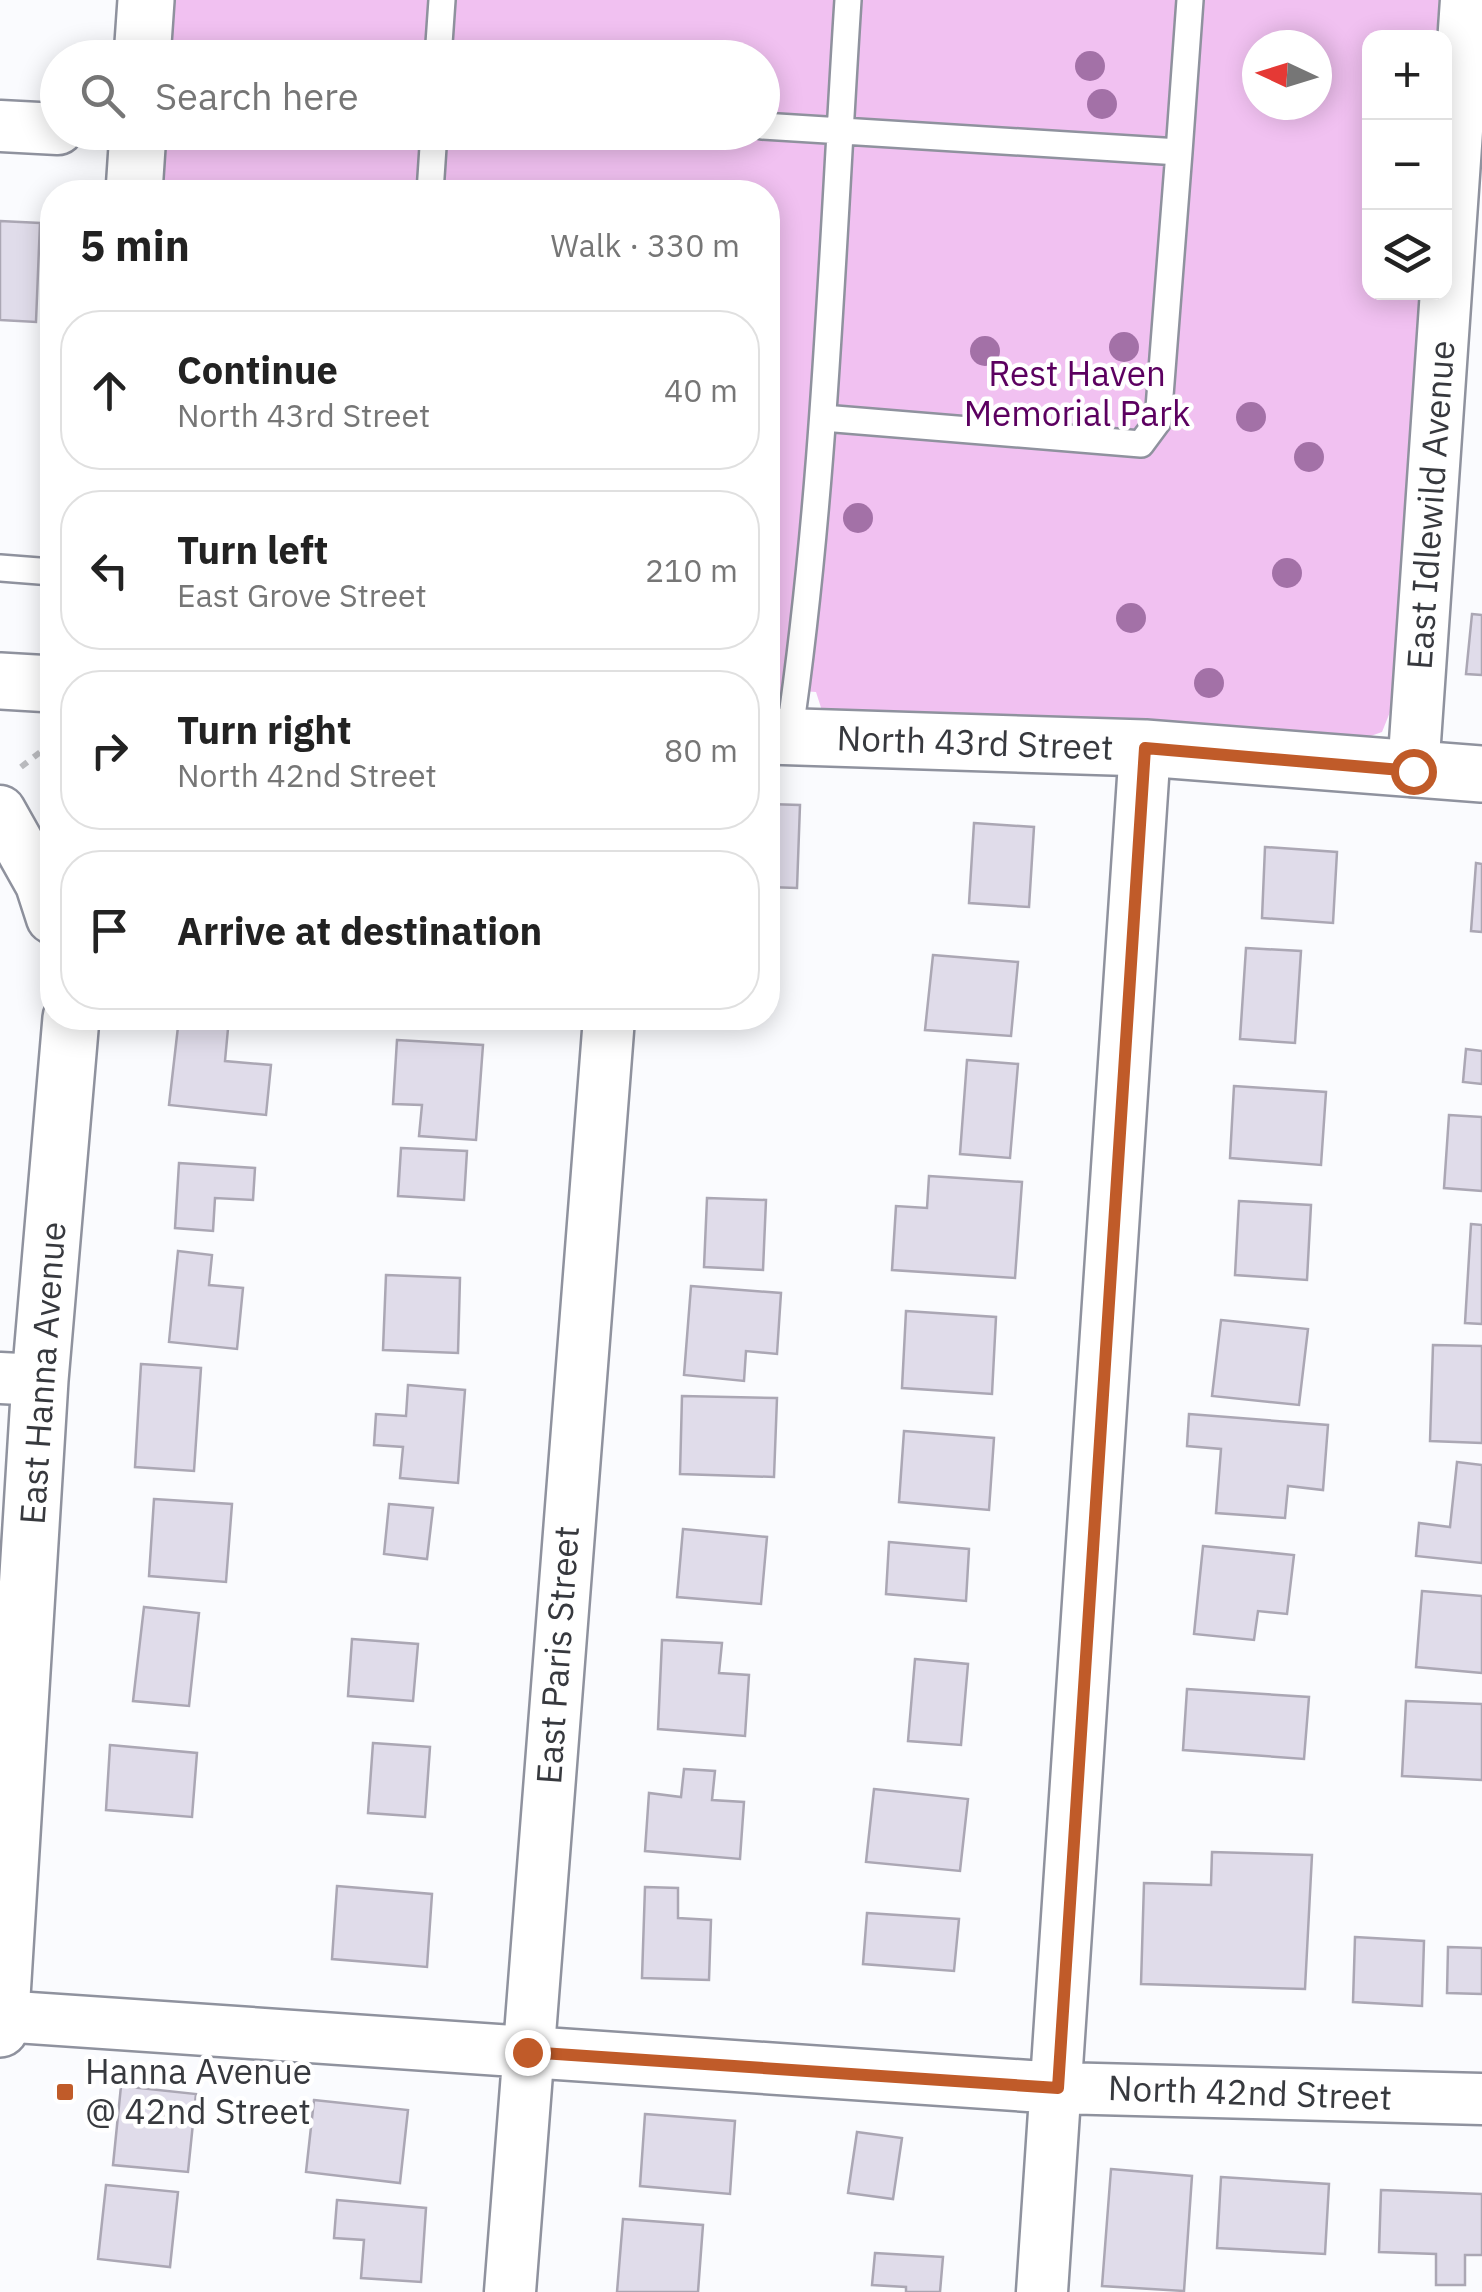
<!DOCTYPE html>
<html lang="en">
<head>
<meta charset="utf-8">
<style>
	:root { --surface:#fff; --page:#f2f2f2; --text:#222; --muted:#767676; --line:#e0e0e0 }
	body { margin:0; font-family:"IBM Plex Sans",sans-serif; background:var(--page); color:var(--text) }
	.controls { position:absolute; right:30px; top:30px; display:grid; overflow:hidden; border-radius:20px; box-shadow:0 5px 25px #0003 }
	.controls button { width:90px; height:90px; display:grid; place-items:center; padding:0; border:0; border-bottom:2px solid var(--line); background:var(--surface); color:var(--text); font:50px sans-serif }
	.compass { position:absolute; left:1242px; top:30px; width:90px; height:90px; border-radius:50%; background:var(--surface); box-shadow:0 5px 25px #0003; rotate:274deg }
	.stop { position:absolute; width:30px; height:30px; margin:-22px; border:8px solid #c05b29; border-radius:50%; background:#fff }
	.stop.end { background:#c05b29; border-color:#fff; box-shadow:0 2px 10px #0008 }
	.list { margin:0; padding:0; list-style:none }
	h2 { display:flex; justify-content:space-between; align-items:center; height:130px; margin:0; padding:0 40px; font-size:42px }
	h2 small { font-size:32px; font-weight:400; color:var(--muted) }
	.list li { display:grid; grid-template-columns:65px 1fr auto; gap:30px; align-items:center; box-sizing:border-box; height:160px; margin:0 20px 20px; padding:0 20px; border:2px solid var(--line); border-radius:40px }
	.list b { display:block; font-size:38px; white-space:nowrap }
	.list p { margin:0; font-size:32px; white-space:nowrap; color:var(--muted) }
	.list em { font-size:32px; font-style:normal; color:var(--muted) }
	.icon { flex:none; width:55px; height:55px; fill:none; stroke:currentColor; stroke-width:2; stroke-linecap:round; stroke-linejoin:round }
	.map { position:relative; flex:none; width:1482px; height:2292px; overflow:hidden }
	.search { position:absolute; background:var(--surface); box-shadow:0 5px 25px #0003; left:40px; top:40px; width:740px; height:110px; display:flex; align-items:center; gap:25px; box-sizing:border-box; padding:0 35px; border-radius:55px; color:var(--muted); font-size:38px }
	.panel { position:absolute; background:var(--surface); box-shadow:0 5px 25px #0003; left:40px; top:180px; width:740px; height:850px; border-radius:40px }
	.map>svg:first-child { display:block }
	.green { fill:#f1c1f1; fill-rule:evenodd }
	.building { fill:#e0dcea; stroke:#aba7b4; stroke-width:2.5 }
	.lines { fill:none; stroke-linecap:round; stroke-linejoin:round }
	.lane-casing { stroke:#8f929e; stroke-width:30 }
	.street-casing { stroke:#8f929e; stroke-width:55 }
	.secondary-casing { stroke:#8f929e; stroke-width:60 }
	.path { stroke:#bcbdc1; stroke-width:6; stroke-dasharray:8 8; stroke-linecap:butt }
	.lane { stroke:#fff; stroke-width:25 }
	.street { stroke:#fff; stroke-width:50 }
	.secondary { stroke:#fff; stroke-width:55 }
	.tree { fill:#a371a7 }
	.route { stroke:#c05b29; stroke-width:12 }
	.poi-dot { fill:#c05b29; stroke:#fff; stroke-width:4 }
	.labels { text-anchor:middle; stroke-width:9; stroke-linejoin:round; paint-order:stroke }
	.park-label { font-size:35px; fill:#5c0060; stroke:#fff }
	.street-label { font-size:35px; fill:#37393e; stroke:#fff }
	.poi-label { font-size:35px; fill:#37393e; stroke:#fff; text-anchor:start }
</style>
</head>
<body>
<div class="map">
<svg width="1482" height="2292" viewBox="0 0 1482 2292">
	<rect width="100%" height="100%" fill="#fafbfe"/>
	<path class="green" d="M173,0h1266l-3,37 -66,1v254l49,1 -27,414 -10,25 -37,13 -521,-28 -8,-25 -31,-2 -2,8 -15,15v-521h-608l4,-59 598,-1v-74l-593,-1zM1257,45h60v60h-60z"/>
	<path class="building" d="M0,221l40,2 -4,99 -36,-2z
		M1472,614l10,1v60l-16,-1z
		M768,804l32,1 -3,83 -29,-1z
		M974,823l60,4 -5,80 -60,-4z
		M1265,847l72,5 -4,71 -71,-5z
		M1476,863l6,1v68l-11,-1z
		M1246,948l55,3 -6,92 -55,-4z
		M933,955l85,7 -7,74 -86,-6z
		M179,1018h50l-4,43 46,4 -5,50 -97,-10z
		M397,1040l86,5 -7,95 -57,-4 3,-31 -29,-1z
		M1466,1049l16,2v33l-19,-2z
		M967,1060l51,4 -8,94 -50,-4z
		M1234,1086l92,6 -5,73 -91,-7z
		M1449,1115l33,2v74l-38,-3z
		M401,1148l66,3 -3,49 -66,-4z
		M179,1163l76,5 -2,32 -38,-2 -2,33 -38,-3z
		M929,1176l93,6 -7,96 -123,-8 4,-64 31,2z
		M707,1198l59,2 -3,70 -59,-3z
		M1239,1201l72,4 -4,75 -72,-5z
		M1471,1224l11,1v99l-17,-1z
		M178,1251l34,4 -3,30 34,3 -6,61 -68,-7z
		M386,1275l74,3 -2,75 -75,-3z
		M691,1286l90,7 -4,61 -31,-3 -2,30 -60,-6z
		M906,1311l90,6 -4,77 -90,-6z
		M1221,1320l87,9 -9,76 -87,-9z
		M1433,1345l49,1v97l-52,-2z
		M141,1364l60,4 -7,103 -59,-4z
		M408,1385l57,5 -7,93 -58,-5 3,-31 -29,-2 2,-31 30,2z
		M682,1396l95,2 -3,79 -94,-3z
		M1189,1414l139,11 -5,65 -35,-4 -3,32 -69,-5 5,-64 -34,-3z
		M904,1431l90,7 -5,72 -90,-8z
		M1457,1462l25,3v98l-66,-7 3,-33 31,4z
		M154,1499l78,5 -6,78 -77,-6z
		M389,1504l44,4 -6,51 -43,-5z
		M683,1529l84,8 -6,67 -84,-7z
		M889,1542l80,7 -3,52 -80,-7z
		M1203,1546l91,9 -7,59 -29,-3 -4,29 -60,-6z
		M1422,1591l60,5v77l-66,-6z
		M144,1607l55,6 -10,93 -56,-5z
		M352,1639l66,5 -5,57 -65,-5z
		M662,1640l60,3 -3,30 30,2 -4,61 -87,-7z
		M915,1659l53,5 -7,81 -53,-4z
		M1187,1689l122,8 -5,62 -121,-9z
		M1406,1701l76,3v76l-80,-4z
		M373,1743l57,4 -5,70 -57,-4z
		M110,1745l87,8 -5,64 -86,-7z
		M684,1769l31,2 -3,29 32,2 -4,57 -95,-8 4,-58 32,4z
		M874,1789l94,10 -8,72 -94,-9z
		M1212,1852l100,3 -7,134 -164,-5 3,-101 67,2z
		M337,1886l95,8 -5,73 -95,-8z
		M645,1887l33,1v30l33,2 -2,60 -67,-2z
		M867,1913l92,6 -5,52 -91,-7z
		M1355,1937l69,4 -2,65 -69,-4z
		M1448,1947l34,1v46l-35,-1z
		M121,2086l75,8 -8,78 -75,-7z
		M314,2100l94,10 -8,73 -94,-11z
		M645,2114l90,7 -5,73 -90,-8z
		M857,2132l45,6 -9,61 -45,-6z
		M1111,2169l81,7 -8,115 -82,-5z
		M1221,2177l108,7 -4,70 -108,-6z
		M106,2185l72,7 -8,75 -72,-8z
		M1381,2190l101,4v61h-17v30h-29v-31l-57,-2z
		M337,2200l89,8 -5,74 -60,-4 3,-38 -30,-2z
		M623,2219l80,6 -5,67h-81z
		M875,2253l68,4 -3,35h-34v-5l-34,-2z"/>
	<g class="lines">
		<g class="lane-casing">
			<path id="lane" d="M438,58l4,-58
				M762,126l417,26 -21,269 -17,23 -318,-26
				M1179,152l11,-152
				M430,192l4,-60
				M0,568l52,4
				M789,737c36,-244 43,-491 59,-737"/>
		</g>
		<g class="street-casing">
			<path id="street" d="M0,126l58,3
				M1413,771l53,-771
				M0,811l41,73 11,34
				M0,1378l40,2
				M0,2016l1058,72 424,11
				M510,2292l99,-1274
				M1042,2292l103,-1544"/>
		</g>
		<g class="secondary-casing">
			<path id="secondary" d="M142,58l4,-58
				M134,192l4,-60
				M0,681l52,3
				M768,736l377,12 337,26
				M0,2029l40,-649 31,-362"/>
		</g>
		<path class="path" d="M21,767l31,-24"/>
		<use href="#lane" class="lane"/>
		<use href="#street" class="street"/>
		<use href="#secondary" class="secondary"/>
	</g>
	<g class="tree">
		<circle cx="1090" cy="66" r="15"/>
		<circle cx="1102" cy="104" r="15"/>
		<circle cx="1124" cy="347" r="15"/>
		<circle cx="985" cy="351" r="15"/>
		<circle cx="1251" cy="417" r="15"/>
		<circle cx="1309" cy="457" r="15"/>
		<circle cx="858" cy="518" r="15"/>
		<circle cx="1287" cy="573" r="15"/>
		<circle cx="1131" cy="618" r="15"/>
		<circle cx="1209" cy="683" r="15"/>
	</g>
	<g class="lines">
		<path class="route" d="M527,2052l531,36 87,-1340 268,23"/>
	</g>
	<rect class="poi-dot" x="55" y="2082" width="20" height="20" rx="5"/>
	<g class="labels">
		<g class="park-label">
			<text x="1077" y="386">Rest Haven<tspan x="1077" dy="40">Memorial Park</tspan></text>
		</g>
		<g class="street-label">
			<text transform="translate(1431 505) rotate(-86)" y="12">East Idlewild Avenue</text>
			<text transform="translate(975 743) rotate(2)" y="12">North 43rd Street</text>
			<text transform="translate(43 1373) rotate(-86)" y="12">East Hanna Avenue</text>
			<text transform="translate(558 1655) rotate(-86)" y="12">East Paris Street</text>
			<text transform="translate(1250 2093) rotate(2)" y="12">North 42nd Street</text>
		</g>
		<g class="poi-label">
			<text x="85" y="2084">Hanna Avenue<tspan x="85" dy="40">@ 42nd Street</tspan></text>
		</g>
	</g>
</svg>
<div class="controls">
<button>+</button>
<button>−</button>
<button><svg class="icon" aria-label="layers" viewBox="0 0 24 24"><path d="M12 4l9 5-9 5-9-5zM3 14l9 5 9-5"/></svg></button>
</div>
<svg class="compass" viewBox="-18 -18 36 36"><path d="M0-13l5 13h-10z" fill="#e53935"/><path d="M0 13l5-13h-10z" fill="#767676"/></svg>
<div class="stop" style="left:1413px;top:771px"></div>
<div class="stop end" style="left:527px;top:2052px"></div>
<div class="search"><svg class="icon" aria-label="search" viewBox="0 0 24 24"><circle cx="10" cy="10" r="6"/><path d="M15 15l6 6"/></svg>Search here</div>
<section class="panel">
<h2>5 min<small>Walk · 330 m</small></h2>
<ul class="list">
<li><svg class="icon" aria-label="ahead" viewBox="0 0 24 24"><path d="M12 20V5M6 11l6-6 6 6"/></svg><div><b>Continue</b><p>North 43rd Street</p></div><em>40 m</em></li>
<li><svg class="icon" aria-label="left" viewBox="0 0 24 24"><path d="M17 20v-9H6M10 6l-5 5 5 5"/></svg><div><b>Turn left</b><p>East Grove Street</p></div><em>210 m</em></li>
<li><svg class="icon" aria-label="right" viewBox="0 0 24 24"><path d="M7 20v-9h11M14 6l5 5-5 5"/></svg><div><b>Turn right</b><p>North 42nd Street</p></div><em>80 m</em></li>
<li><svg class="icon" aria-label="arrive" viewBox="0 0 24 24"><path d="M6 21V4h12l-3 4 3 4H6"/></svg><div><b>Arrive at destination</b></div></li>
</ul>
</section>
</div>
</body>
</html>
